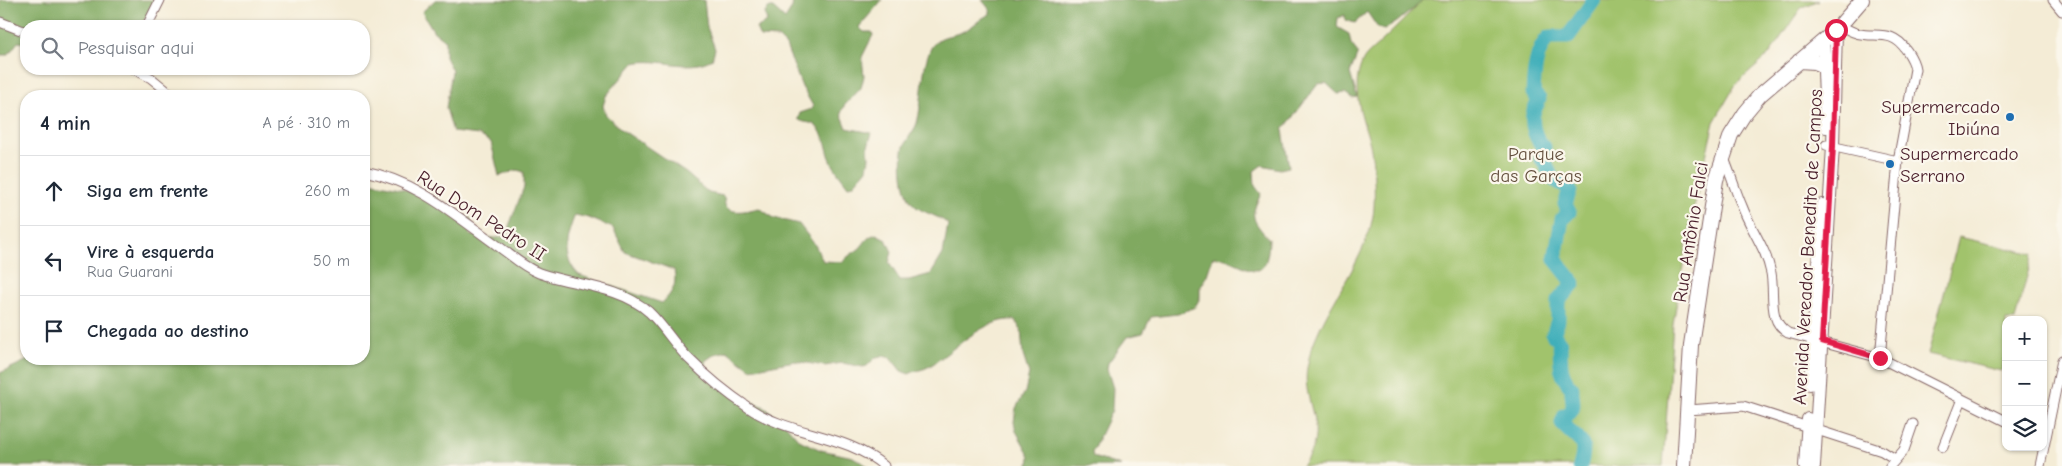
<!DOCTYPE html>
<html lang="pt">
<head>
<meta charset="utf-8">
<style>
	:root { --surface:#fff; --page:#f2f2f3; --text:#1f2937; --muted:#747a83; --line:#e0e1e3 }
	body { margin:0; font-family:"Comic Neue",sans-serif; background:var(--page); color:var(--text) }
	.controls { position:absolute; right:15px; bottom:15px; display:grid; overflow:hidden; border-radius:10px; box-shadow:0 1px 4px #0004 }
	.controls button { width:45px; height:45px; display:grid; place-items:center; padding:0; border:0; border-bottom:1px solid var(--line); background:var(--surface); color:var(--text); font:25px sans-serif }
	.stop { position:absolute; width:15px; height:15px; margin:-11px; border:4px solid #e11d48; border-radius:50%; background:#fff }
	.stop.end { background:#e11d48; border-color:#fff; box-shadow:0 1px 5px #0008 }
	.list { margin:0; padding:0; list-style:none }
	h2 { display:flex; justify-content:space-between; align-items:center; height:65px; margin:0; padding:0 20px; font-size:21px }
	h2 small { font-size:16px; font-weight:400; color:var(--muted) }
	.list li { display:grid; grid-template-columns:32px 1fr auto; gap:15px; align-items:center; box-sizing:border-box; height:70px; padding:0 20px; border-top:1px solid var(--line) }
	.list b { display:block; font-size:19px; white-space:nowrap }
	.list p { margin:0; font-size:16px; white-space:nowrap; color:var(--muted) }
	.list em { font-size:16px; font-style:normal; color:var(--muted) }
	.icon { flex:none; width:28px; height:28px; fill:none; stroke:currentColor; stroke-width:2; stroke-linecap:round; stroke-linejoin:round }
	.map { position:relative; flex:none; width:2062px; height:466px; overflow:hidden }
	.search { position:absolute; background:var(--surface); box-shadow:0 1px 4px #0004; left:20px; top:20px; width:350px; height:55px; display:flex; align-items:center; gap:12px; box-sizing:border-box; padding:0 18px; border-radius:20px; color:var(--muted); font-size:19px }
	.panel { position:absolute; background:var(--surface); box-shadow:0 1px 4px #0004; left:20px; top:90px; width:350px; height:275px; border-radius:20px }
	.map>svg:first-child { display:block }
	.green { fill:#a1c36c; stroke:#76714c }
	.forest { fill:#80a960; stroke:#656446; fill-rule:evenodd }
	.lines { fill:none; stroke-linecap:round; stroke-linejoin:round }
	.river { stroke:#3fafba; stroke-width:15 }
	.minor-casing { stroke:#866767; stroke-width:11 }
	.secondary-casing { stroke:#866767; stroke-width:14 }
	.primary-casing { stroke:#866767; stroke-width:16 }
	.minor { stroke:#fff; stroke-width:9 }
	.secondary { stroke:#fff; stroke-width:12 }
	.primary { stroke:#fff; stroke-width:14 }
	.route { stroke:#e11d48; stroke-width:6 }
	.poi-dot { fill:#1f6fb2; stroke:#fbf7ec; stroke-width:2 }
	.labels { text-anchor:middle; stroke-width:4.5; stroke-linejoin:round; paint-order:stroke }
	.poi-label { font-size:19px; fill:#4a1f2b; stroke:#fbf7ec; text-anchor:end }
	.park-label { font-size:19px; fill:#64503e; stroke:#fbf7ec }
	.street-label { font-size:19px; fill:#4a1f2b; stroke:#fbf7ec }
</style>
</head>
<body>
<div class="map">
<svg width="2062" height="466" viewBox="0 0 2062 466">
	<rect width="100%" height="100%" fill="#fbf7ec"/>
	<filter id="ink" filterUnits="userSpaceOnUse"><feTurbulence type="fractalNoise" baseFrequency=".02" numOctaves="2"/><feDisplacementMap in="SourceGraphic" scale="10" xChannelSelector="R" yChannelSelector="G"/><feConvolveMatrix kernelMatrix="1 2 1 2 8 2 1 2 1" color-interpolation-filters="sRGB"/></filter>
	<filter id="wash" filterUnits="userSpaceOnUse"><feTurbulence type="fractalNoise" baseFrequency=".0096" numOctaves="4" result="noise"/><feDisplacementMap in="SourceGraphic" scale="20" xChannelSelector="R" yChannelSelector="G"/><feGaussianBlur stdDeviation="1.12" result="paint"/><feColorMatrix in="noise" values="0 0 0 0 0 0 0 0 0 0 0 0 0 0 0 0 0 1.4 0 .05"/><feComposite in="paint" operator="in"/></filter>
	<g filter="url(#wash)">
		<rect width="100%" height="100%" fill="#f4ecd6"/>
		<path class="green" d="M1422,0h397l-18,8 -33,48 -32,28 -22,38 -24,103 -17,99 -10,142h-361c30,-37 -1,-61 5,-98 8,-53 57,-100 66,-152 3,-18 1,-62 -5,-79 -7,-23 -17,-50 -6,-74 3,-9 14,-15 20,-22 14,-13 28,-27 40,-41z
			M1959,237l74,17 -18,66h-9v35l-5,16 -73,-17z"/>
		<path class="forest" d="M0,0h155l-14,26h-115v17l-8,-1 -10,13h-8z
			M435,0h269l3,27 8,22 -3,10c-24,14 -52,-2 -78,4l-28,33 -3,10 3,9 16,15 64,43 23,20 14,3c2,3 1,8 3,11 8,8 23,3 33,1l15,10 25,6 16,21 8,16 20,1c5,-7 11,-9 17,-14 6,-7 7,-11 16,-14l10,5 6,13 -3,11 11,17h9l22,-6 12,-20 5,-30c-12,-11 -31,-11 -38,-24 -7,-12 -9,-36 -7,-49 1,-10 11,-19 14,-28 6,-21 4,-57 14,-75 8,-14 21,-11 33,-17 9,-4 16,-13 26,-17v-4l-8,-10h442l-27,22 -13,8 -6,-2 -11,-16 -12,11 -10,-3v-5l-7,3 -1,9 12,7 2,10 7,9 -8,20 7,24 -5,1 -7,-5 -7,1 -12,-11 -8,1 -35,46 6,37 -9,2 -18,-4 -8,6 1,15 6,8c-12,23 -9,26 8,45 -2,57 -27,18 -56,18l-6,18 -7,12v11l-5,9 -17,7 -27,3 -8,16 -16,4 -19,26 -1,6 6,19 -1,22 -20,42 1,5 28,9h-92l1,-10 -14,-25 -2,-9 2,-14 9,-16 4,-18 -6,-19 -2,-25 -6,-10c-30,-3 -62,31 -85,46 -6,4 -14,4 -21,8l-8,-3 -10,-13 -8,-2 -7,1 -9,9 -4,1 -21,-4 -17,3 -30,-5 -44,8 -24,-18 -12,3 -10,7v5l21,23 17,10 20,7 23,19 13,15 22,10 32,7 15,9h-868v-93l30,-14h334v-178l41,8 67,30 -4,10 2,6 26,3 15,-3 -2,-9 15,-39v-15l-7,-2 -18,6 -8,-34 -12,-7 -26,-3 -7,-24 6,-37 -7,-14v-17l-11,-8 -12,-20zM575,215l14,3 24,10 12,24 49,18c3,15 -1,22 -12,33l-83,-28c-18,-18 -13,-38 -4,-60z
			M793,0h89l-23,27 5,5h8l1,3 -11,22 2,19 -3,12 -17,18 -3,7 6,15 25,5 -4,13 1,12 -2,11 -14,16 -5,1c-5,-7 -12,-15 -16,-23 -6,-13 -5,-26 -16,-37 -5,-5 -12,-2 -18,-7l2,-6 12,-4 1,-3 -11,-19 -16,-41 -8,-8 -18,-1 -4,-9 11,-6 -2,-9 3,-5h5l12,11 7,-11z"/>
		<g class="lines">
			<path class="river" d="M1580,466c9,-29 -4,-24 -18,-43l3,-8c13,-4 6,-16 7,-27 -14,-14 -11,-28 -12,-46l-7,-7 5,-15v-19l16,-18 -19,-24 7,-40 7,-7 -4,-8 5,-14c-5,-6 -12,-7 -17,-11 -5,-6 -5,-14 -12,-21l3,-11c-8,-8 -13,-20 -11,-33 1,-5 5,-10 6,-15l-6,-6c1,-18 2,-43 16,-56h19l26,-37"/>
		</g>
	</g>
	<g filter="url(#ink)">
		<g class="lines">
			<g class="minor-casing">
				<path id="minor" d="M2053,0l9,11
					M0,22l26,10
					M1841,25c26,21 47,-3 66,26 4,6 7,11 8,18l-17,92 -18,197
					M147,26l13,-26
					M134,69l17,9 22,18
					M1826,145l72,16
					M1723,156c7,16 12,34 19,50 9,24 24,42 29,67 4,21 -4,48 17,60l92,25 126,63
					M364,171c53,10 91,44 134,75 13,9 25,21 41,27 36,13 79,12 110,39 14,13 25,32 39,46 18,18 40,36 61,50 41,28 96,25 135,58
					M1688,410l55,-4 65,21
					M1817,430l65,21 13,8
					M1943,447l19,-48
					M1890,466l14,-16 9,-26
					M2040,466l22,-106"/>
			</g>
			<g class="secondary-casing">
				<path id="secondary" d="M1823,43l3,84
					M1810,384l12,-179
					M1805,466l3,-47
					M1814,466l19,-320 3,-116"/>
			</g>
			<g class="primary-casing">
				<path id="primary" d="M1799,61l16,1 10,4
					M1684,466l7,-121 25,-165 15,-45 14,-22 15,-18 76,-65 26,-30"/>
			</g>
			<use href="#minor" class="minor"/>
			<use href="#secondary" class="secondary"/>
			<use href="#primary" class="primary"/>
		</g>
	</g>
	<g class="lines" filter="url(#ink)">
		<path class="route" d="M1836,30l-3,116 -11,195 58,17"/>
	</g>
	<g class="poi-dot">
		<circle cx="2010" cy="117" r="5"/>
		<circle cx="1890" cy="164" r="5"/>
	</g>
	<g class="labels">
		<g class="poi-label">
			<text x="2000" y="113">Supermercado<tspan x="2000" dy="22">Ibiúna</tspan></text>
			<text x="1900" y="160" text-anchor="start">Supermercado<tspan x="1900" dy="22">Serrano</tspan></text>
		</g>
		<g class="park-label">
			<text x="1536" y="160">Parque<tspan x="1536" dy="22">das Garças</tspan></text>
		</g>
		<g class="street-label">
			<text transform="translate(482 215) rotate(33)" y="7">Rua Dom Pedro II</text>
			<text transform="translate(1690 232) rotate(-81)" y="7">Rua Antônio Falci</text>
			<text transform="translate(1807 247) rotate(-87)" y="7">Avenida Vereador Benedito de Campos</text>
		</g>
	</g>
</svg>
<div class="controls">
<button>+</button>
<button>−</button>
<button><svg class="icon" aria-label="layers" viewBox="0 0 24 24"><path d="M12 4l9 5-9 5-9-5zM3 14l9 5 9-5"/></svg></button>
</div>
<div class="stop" style="left:1836px;top:30px"></div>
<div class="stop end" style="left:1880px;top:358px"></div>
<div class="search"><svg class="icon" aria-label="search" viewBox="0 0 24 24"><circle cx="10" cy="10" r="6"/><path d="M15 15l6 6"/></svg>Pesquisar aqui</div>
<section class="panel">
<h2>4 min<small>A pé · 310 m</small></h2>
<ul class="list">
<li><svg class="icon" aria-label="ahead" viewBox="0 0 24 24"><path d="M12 20V5M6 11l6-6 6 6"/></svg><div><b>Siga em frente</b></div><em>260 m</em></li>
<li><svg class="icon" aria-label="left" viewBox="0 0 24 24"><path d="M17 20v-9H6M10 6l-5 5 5 5"/></svg><div><b>Vire à esquerda</b><p>Rua Guarani</p></div><em>50 m</em></li>
<li><svg class="icon" aria-label="arrive" viewBox="0 0 24 24"><path d="M6 21V4h12l-3 4 3 4H6"/></svg><div><b>Chegada ao destino</b></div></li>
</ul>
</section>
</div>
</body>
</html>
